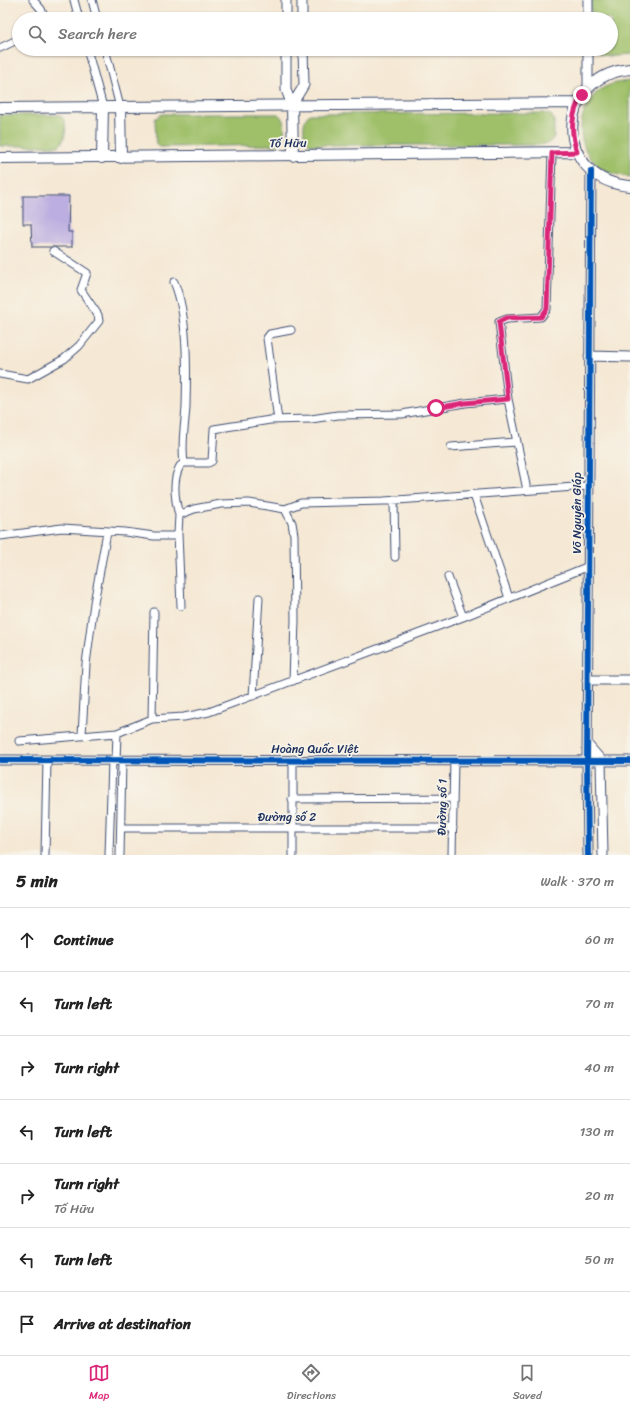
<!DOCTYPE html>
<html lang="en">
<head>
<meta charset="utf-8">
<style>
	:root { --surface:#fff; --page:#f2f2f2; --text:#222; --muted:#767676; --line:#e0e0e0; --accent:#db2777 }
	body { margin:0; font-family:Sriracha,sans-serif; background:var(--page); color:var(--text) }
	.stop { position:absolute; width:12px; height:12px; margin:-9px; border:3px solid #db2777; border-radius:50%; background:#fff }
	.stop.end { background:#db2777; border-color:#fff; box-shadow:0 1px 4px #0008 }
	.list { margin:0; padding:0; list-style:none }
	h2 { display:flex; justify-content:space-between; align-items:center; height:52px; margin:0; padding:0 16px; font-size:17px }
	h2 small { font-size:13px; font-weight:400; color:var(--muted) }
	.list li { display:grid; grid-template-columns:26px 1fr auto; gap:12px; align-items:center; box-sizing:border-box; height:64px; padding:0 16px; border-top:1px solid var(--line) }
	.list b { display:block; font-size:15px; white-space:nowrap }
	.list p { margin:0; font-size:13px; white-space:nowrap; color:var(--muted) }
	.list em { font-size:13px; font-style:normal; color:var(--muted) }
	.icon { flex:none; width:22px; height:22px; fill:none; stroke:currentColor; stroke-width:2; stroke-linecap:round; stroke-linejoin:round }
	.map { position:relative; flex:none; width:630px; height:855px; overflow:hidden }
	.search { position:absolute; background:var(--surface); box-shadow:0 1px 3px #0004; left:12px; right:12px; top:12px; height:44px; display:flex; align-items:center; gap:10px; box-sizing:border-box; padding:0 14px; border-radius:22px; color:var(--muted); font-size:15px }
	.sheet { height:500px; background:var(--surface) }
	nav { display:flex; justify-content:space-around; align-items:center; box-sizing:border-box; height:56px; border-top:1px solid var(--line); background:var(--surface); font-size:11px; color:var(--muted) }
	nav a { display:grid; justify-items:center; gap:2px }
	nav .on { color:var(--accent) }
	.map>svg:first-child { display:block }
	.green { fill:#9fc069; stroke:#5d7864 }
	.building { fill:#bcaee0 }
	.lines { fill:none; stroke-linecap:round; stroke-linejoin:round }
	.minor-casing { stroke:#3c4b70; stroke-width:9 }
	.tertiary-casing { stroke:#3c4b70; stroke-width:11 }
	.secondary-casing { stroke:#3c4b70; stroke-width:12 }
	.minor { stroke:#fff; stroke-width:7 }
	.tertiary { stroke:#fff; stroke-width:9 }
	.secondary { stroke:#fff; stroke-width:10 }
	.cycleway-casing { stroke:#f7f3e8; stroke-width:8 }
	.cycleway { stroke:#0057b8; stroke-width:6 }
	.route { stroke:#db2777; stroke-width:5 }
	.labels { text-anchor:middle; stroke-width:3.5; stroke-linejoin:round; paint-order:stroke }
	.street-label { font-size:12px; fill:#1b2f5e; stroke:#f7f3e8 }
</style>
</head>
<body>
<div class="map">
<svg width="630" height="855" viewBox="0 0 630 855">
	<rect width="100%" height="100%" fill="#f7f3e8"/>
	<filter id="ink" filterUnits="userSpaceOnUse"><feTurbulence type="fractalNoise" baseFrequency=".025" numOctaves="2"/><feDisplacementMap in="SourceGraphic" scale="8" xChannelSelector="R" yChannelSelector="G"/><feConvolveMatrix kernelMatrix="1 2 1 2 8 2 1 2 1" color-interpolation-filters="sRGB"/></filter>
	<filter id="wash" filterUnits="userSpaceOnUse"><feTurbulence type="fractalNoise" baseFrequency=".012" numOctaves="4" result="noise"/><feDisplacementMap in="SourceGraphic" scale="16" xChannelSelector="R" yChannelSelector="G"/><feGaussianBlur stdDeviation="0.9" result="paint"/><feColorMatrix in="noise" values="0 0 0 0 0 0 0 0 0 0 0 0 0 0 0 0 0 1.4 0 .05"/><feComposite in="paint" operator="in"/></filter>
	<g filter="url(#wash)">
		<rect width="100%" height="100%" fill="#f5e8d4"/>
		<path class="green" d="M591,0h39v55c-11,0 -29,5 -36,-6h17v-30h-20z
			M630,81v96c-10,-2 -20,-3 -29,-9 -28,-19 -26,-63 2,-80 8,-5 18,-6 27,-7z
			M543,113l8,2 3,5v17l-5,6 -9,2h-230l-6,-7c0,-8 -2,-19 6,-24z
			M162,114h116c9,6 8,24 0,31l-118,2 -4,-3 -1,-25z
			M0,115h60c8,6 7,24 -1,31h-59z"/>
		<g id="blocks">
			<path class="building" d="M23,196h46l-1,36h4v15h-40l-1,-23h-8z"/>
		</g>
	</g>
	<g filter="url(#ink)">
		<use href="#blocks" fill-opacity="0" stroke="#3c4b70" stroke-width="1"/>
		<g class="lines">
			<g class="minor-casing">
				<path id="minor" d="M33,0l8,9 4,10
					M74,0l5,19
					M92,0l5,19
					M0,48l19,-9
					M87,49l16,58
					M105,49l15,58
					M174,282c14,32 13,88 12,124 -1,20 -5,37 -2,57h24l4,-2 2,-32 56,-9 41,-1 27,-4 64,-1 63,-11 43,-4
					M0,374l28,5 36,-20 15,-13 20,-25 -1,-6 -17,-25 6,-17 -34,-22
					M278,420l-11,-82 3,-4 21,-4
					M451,447l65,-5
					M527,490l-19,-91 -9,-77 8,-3 34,-2 6,-8 5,-156
					M474,495l35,103
					M394,500l1,57
					M285,509l7,14 2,12 1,85 -2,61
					M179,515c-4,-15 -7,-35 1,-49l4,-3
					M178,534l3,72
					M0,536l62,-8 63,4 29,4h21l3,-2 1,-19 15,-6 27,-5 28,-1 36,6 16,-6 83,-2 204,-15
					M448,577l15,40
					M253,696l6,-98
					M152,719l2,-107
					M82,735l4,-71 8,-61 13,-71
					M19,741l98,-8
					M116,761l1,-28 35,-14 32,-2 25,-5 254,-95 126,-51
					M292,799l161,-1
					M121,828h332
					M45,855l2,-95
					M109,855l3,-94
					M120,855l2,-94
					M293,855v-96
					M452,855l2,-95"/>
			</g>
			<g class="tertiary-casing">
				<path id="tertiary" d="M302,0v19
					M588,0v19
					M286,19v-19
					M286,49v41l6,15
					M588,49v38
					M292,105l12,-20 -1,-36
					M589,356l41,1
					M587,680h43
					M587,744l14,16 2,95
					M0,760l630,1
					M588,855l-1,-95 4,-589"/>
			</g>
			<g class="secondary-casing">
				<path id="secondary" d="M630,69c-77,8 -77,111 0,117
					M292,105l1,51
					M120,107l1,51
					M0,108l577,-5
					M0,158l577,-6
					M102,158l1,-51"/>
			</g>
			<use href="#minor" class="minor"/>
			<use href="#tertiary" class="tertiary"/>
			<use href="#secondary" class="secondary"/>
			<g class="cycleway-casing">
				<path id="cycleway" d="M0,760l630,1
					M588,855l-1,-95 4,-589"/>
			</g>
			<use href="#cycleway" class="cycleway"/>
		</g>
	</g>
	<g class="lines" filter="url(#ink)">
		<path class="route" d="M436,408l29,-5 43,-4 -9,-77 8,-4 34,-1 6,-8 5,-156 25,-1c-7,-21 -6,-38 5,-57"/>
	</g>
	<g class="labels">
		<g class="street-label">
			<text transform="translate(288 143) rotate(-1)" y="4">Tố Hữu</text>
			<text transform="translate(577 513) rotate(-90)" y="4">Võ Nguyên Giáp</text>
			<text x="315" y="753">Hoàng Quốc Việt</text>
			<text transform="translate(442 807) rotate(-89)" y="4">Đường số 1</text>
			<text x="287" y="821">Đường số 2</text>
		</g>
	</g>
</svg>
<div class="stop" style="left:436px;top:408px"></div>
<div class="stop end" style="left:582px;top:95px"></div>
<div class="search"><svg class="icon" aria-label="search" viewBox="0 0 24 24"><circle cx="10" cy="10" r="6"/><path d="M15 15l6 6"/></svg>Search here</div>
</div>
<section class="sheet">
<h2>5 min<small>Walk · 370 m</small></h2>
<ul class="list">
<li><svg class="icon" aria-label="ahead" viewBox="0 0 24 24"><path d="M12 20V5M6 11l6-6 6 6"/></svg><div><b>Continue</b></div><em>60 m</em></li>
<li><svg class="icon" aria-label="left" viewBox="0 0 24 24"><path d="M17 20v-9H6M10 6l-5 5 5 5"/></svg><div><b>Turn left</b></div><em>70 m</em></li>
<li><svg class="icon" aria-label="right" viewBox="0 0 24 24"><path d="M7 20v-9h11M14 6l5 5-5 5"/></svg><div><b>Turn right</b></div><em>40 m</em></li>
<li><svg class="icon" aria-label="left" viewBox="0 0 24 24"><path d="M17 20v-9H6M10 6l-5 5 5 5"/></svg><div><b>Turn left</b></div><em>130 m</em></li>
<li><svg class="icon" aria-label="right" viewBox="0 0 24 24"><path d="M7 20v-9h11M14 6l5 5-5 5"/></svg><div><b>Turn right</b><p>Tố Hữu</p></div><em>20 m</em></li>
<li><svg class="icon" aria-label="left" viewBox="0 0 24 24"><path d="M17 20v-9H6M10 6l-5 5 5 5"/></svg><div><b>Turn left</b></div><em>50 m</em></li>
<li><svg class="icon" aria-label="arrive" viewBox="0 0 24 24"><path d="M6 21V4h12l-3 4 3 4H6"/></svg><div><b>Arrive at destination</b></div></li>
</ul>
</section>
<nav>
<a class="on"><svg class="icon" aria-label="map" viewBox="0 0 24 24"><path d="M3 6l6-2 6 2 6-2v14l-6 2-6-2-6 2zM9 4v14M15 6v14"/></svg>Map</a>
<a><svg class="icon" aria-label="directions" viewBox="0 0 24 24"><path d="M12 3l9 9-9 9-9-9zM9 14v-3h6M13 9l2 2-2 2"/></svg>Directions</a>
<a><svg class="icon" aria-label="saved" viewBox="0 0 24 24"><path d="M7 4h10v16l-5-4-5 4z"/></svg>Saved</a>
</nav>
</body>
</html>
